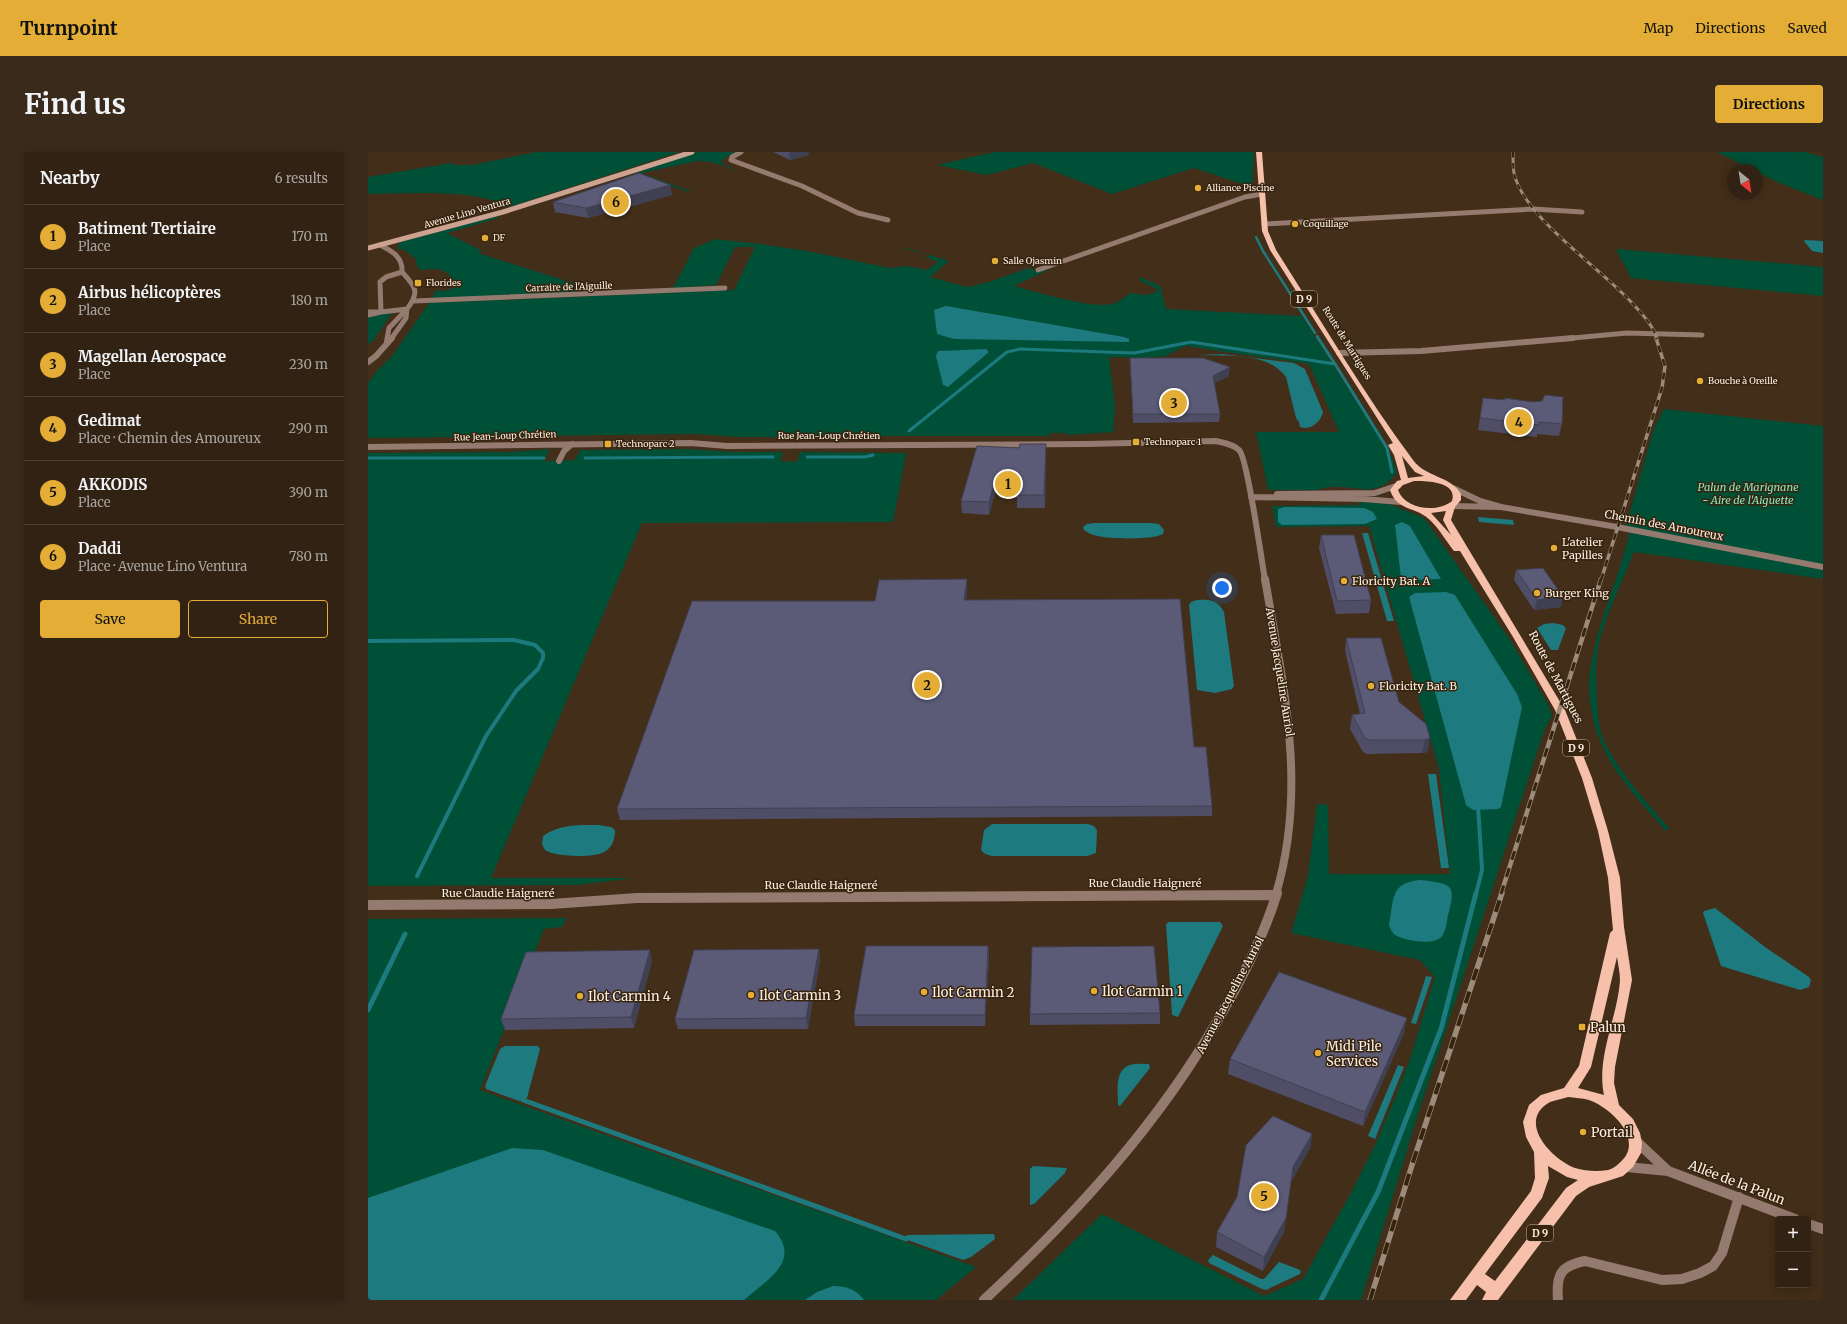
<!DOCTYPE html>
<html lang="en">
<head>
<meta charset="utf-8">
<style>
	:root { --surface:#322213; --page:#3a2a1c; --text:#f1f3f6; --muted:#a8a4a0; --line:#4d3f33; --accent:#e4ad35 }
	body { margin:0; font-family:Merriweather,serif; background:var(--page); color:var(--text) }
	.controls { position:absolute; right:12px; bottom:12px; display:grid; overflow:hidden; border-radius:4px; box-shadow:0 2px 10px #0003 }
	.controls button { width:36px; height:36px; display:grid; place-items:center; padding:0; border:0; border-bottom:1px solid var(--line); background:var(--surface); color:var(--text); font:20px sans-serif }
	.compass { position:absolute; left:1359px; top:12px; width:36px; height:36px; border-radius:50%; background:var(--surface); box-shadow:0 2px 10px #0003; rotate:150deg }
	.you { position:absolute; left:854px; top:436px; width:14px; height:14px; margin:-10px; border:3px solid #fff; border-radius:50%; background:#1a73e8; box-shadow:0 0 0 6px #1a73e833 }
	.badge { display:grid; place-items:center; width:26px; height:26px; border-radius:50%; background:var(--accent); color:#111; font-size:13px; font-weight:700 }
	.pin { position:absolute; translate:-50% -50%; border:2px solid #fff; box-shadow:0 1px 4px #0006 }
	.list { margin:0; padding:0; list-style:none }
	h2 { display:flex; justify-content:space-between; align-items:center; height:52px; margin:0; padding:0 16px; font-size:17px }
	h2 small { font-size:13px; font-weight:400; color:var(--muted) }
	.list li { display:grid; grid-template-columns:26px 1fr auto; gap:12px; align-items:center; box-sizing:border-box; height:64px; padding:0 16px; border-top:1px solid var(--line) }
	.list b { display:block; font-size:15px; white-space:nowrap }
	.list p { margin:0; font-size:13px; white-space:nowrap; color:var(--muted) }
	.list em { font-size:13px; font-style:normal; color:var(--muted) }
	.actions { display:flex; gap:8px; padding:12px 16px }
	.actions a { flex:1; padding:9px 0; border:1px solid var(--accent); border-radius:4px; text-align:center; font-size:14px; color:var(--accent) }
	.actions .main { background:var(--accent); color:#111 }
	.map { position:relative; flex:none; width:1455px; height:1148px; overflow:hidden; border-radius:4px }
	header { display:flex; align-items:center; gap:24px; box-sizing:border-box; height:56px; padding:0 20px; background:var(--accent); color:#111 }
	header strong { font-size:19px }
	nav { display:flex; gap:22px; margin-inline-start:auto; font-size:14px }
	.intro { display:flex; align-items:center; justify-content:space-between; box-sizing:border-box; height:96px; padding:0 24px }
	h1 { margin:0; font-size:28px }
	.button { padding:10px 18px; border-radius:4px; background:var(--accent); color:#111; font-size:14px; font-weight:700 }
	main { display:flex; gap:24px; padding:0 24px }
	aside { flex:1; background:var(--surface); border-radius:4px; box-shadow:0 2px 10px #0003 }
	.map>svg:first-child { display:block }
	.green { fill:#004f37 }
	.water { fill:#1d7a7f }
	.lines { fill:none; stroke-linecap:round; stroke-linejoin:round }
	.stream-far3 { stroke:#1d7a7f; stroke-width:2.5 }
	.stream-far2 { stroke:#1d7a7f; stroke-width:3 }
	.stream-far1 { stroke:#1d7a7f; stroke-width:4 }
	.stream { stroke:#1d7a7f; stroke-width:5 }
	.street-far3 { stroke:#947a6f; stroke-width:5 }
	.street-far2 { stroke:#947a6f; stroke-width:6 }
	.street-far1 { stroke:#947a6f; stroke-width:8 }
	.street { stroke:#947a6f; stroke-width:10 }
	.secondary { stroke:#cca291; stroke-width:5 }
	.primary { fill:#f6c0aa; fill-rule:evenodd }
	.rail-far3-casing { stroke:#9c8b7a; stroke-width:3 }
	.rail-far2-casing { stroke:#9c8b7a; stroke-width:3.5 }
	.rail-far1-casing { stroke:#9c8b7a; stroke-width:4.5 }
	.rail-casing { stroke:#9c8b7a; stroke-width:5.5 }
	.rail-far3 { stroke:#37240f; stroke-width:2; stroke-dasharray:5.5; stroke-linecap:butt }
	.rail-far2 { stroke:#37240f; stroke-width:2.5; stroke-dasharray:7; stroke-linecap:butt }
	.rail-far1 { stroke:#37240f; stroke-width:3; stroke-dasharray:9; stroke-linecap:butt }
	.rail { stroke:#37240f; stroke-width:4; stroke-dasharray:12; stroke-linecap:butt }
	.wall { fill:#4f4e66 }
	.shaded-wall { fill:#404053 }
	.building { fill:#5c5b77; stroke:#404053 }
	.poi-dot { fill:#e4ad35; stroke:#37240f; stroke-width:1.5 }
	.labels { text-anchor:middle; stroke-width:3; stroke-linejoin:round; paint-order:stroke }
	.far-poi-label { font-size:9px; fill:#fcefe2; stroke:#37240f; text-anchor:start }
	.far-street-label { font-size:9px; fill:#fcefe2; stroke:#37240f }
	.shield { fill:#37240f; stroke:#c1b2a3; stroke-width:1 }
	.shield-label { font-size:10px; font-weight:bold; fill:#fcefe2 }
	.park-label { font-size:11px; font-style:italic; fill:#84e7bd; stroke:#37240f }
	.street-label { font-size:11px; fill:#fcefe2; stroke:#37240f }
	.poi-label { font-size:11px; fill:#fcefe2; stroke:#37240f; text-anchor:start }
	.near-poi-label { font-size:13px; fill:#fcefe2; stroke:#37240f; text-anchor:start }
	.near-street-label { font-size:13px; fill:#fcefe2; stroke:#37240f }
</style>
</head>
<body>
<header>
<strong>Turnpoint</strong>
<nav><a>Map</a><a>Directions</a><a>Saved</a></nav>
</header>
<div class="intro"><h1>Find us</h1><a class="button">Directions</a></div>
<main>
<aside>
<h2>Nearby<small>6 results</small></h2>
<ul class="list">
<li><span class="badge">1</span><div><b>Batiment Tertiaire</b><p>Place</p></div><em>170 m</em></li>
<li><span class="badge">2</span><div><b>Airbus hélicoptères</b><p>Place</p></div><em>180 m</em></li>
<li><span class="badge">3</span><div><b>Magellan Aerospace</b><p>Place</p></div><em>230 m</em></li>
<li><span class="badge">4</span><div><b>Gedimat</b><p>Place · Chemin des Amoureux</p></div><em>290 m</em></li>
<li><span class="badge">5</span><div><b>AKKODIS</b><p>Place</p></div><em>390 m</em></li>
<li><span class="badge">6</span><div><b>Daddi</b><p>Place · Avenue Lino Ventura</p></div><em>780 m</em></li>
</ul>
<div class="actions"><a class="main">Save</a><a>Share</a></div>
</aside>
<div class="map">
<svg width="1455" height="1148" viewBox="0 0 1455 1148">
	<rect width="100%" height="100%" fill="#422e19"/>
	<path class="green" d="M168,0h143l-170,55c-35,-19 -101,-13 -141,-13v-17l83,-14 3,2h19z
		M329,0h38l-14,9 3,4 19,7 -32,-10 -13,-1 -57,12 49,18 -2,1 -52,-19z
		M626,0h260l-2,35 -58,-19 -82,26 -79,-31 -46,12 -50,-10z
		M1349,0h88l18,5v43l-41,-16 -25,-12v-2h-4z
		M125,65h9l-55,16 35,18 -4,2 98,31 2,3v4l-6,2 -140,6 3,-8c8,-1 17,0 23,-6 -14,-18 -16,-17 -39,-15l-4,-12 -12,-9 -5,1v-6l3,-2z
		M347,87l45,5 47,7 83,17 17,-2 20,4 11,-8 -12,-5 3,-2 -23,-6 1,-1 42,13 -19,16 37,10 22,-5 40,-14 10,4 28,-11 -53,25c23,6 77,23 98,18 7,-2 13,-7 18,-11l17,2 9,-3 1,-3 -18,-9 1,-3 20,9 6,23 136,7 90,142 5,14c-22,33 -50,6 -80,18h-49l-12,-58h83l-30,-68 -124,-18 -19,10 -20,2 -37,-1 6,51 -2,24 -46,3v-2h-18v3h-244v-2l-16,1 -1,2h-47l-47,-3 -326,4v-55l8,-11 17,-17 36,-52 305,-13 21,-43h-20l-19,38 -43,3 21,-40z
		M1248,97l207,18v29l-192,-18z
		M14,161h10l-19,28 -5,3v-27z
		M1296,257l159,17v153l-189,-27c-11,29 -31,68 -36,97 -3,17 -2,34 -1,51 1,17 2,33 10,47 17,31 40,56 63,82l-5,1c-23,-26 -49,-53 -63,-85 -10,-22 -15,-50 -12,-74 7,-48 29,-93 40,-140l-4,-6 28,-97z
		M182,297l-6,12 31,-1 5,-10 107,-1 45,3h51l-3,9 17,1 3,-10 106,1 -13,69 -251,1 -151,355h143l-58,7 -208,1v-433l142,-1z
		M991,350l30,2 35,14 85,120 40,68 3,10 -8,15 -129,393 -54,176h-348l89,-86 162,82 39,-17 48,-86 24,-48 20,-47 14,-36 26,-85 -15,-17 -129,-27 17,-57 9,-72 11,1 1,69h121l-11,-105 -70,-243 -93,1 -4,-21 87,-1z
		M199,766l-5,9 -18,2 -64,161 496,177 -40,33h-568v-381z"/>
	<path class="water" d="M1437,88l18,1v12l-11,-2 -8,-10z
		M578,154l178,31 5,2v3l-175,-3 -17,-5 -3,-24z
		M618,197l3,3 -41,35 -5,-2 -7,-29 2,-5z
		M855,202l71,9 11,6 18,43c-2,10 -13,19 -23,15l-1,-5 -3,-4 -10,-41c-19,-26 -59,-20 -87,-22z
		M917,355l79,1 9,4 4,7 -12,5 -83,1 -4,-3v-13z
		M1110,365l35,3 1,5 -35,-3z
		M1034,370l8,4 31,53 -34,1 -6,-2 -6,-53z
		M727,371h56l8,1 5,6 -1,4c-10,6 -53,5 -65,2 -6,-1 -10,-3 -14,-6l-1,-3 4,-3z
		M994,381h6l26,88h-7z
		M1078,440l9,3 62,99 5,13 -21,100 -3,2 -25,1 -7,-5 -57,-208 6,-4z
		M829,448c12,-1 21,0 27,12l10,74 -2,3 -17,4 -18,-3 -8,-85 2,-3z
		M1185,471l10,2 3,3 -8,22h-7l-14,-22 7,-4z
		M1060,622h8l13,94h-8z
		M624,672h96l6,2 3,4 -1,23 -9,3h-95l-7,-2 -4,-4 3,-20z
		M231,673l12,2 4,3c0,9 -2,17 -11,22 -10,6 -50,5 -59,-2l-3,-6 1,-8c17,-12 35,-11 56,-11z
		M1053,728c30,4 36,3 27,35 -1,6 -2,16 -6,21 -7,10 -37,5 -47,-1 -3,-3 -5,-6 -6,-10 5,-26 1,-43 32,-45z
		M1347,756l50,39 44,30 2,3 -2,7 -9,3 -79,-24 -18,-53 1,-2z
		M801,770h51l3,4 -45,91 -6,-2 -6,-91z
		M1058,824l6,1 -16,47 -5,-1z
		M137,894h33l2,3 -13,49 -8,3 -33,-12 -1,-3 15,-37z
		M781,912l1,4 -30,38 -2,-1c0,-13 -4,-35 12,-40 5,-2 13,-1 19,-1z
		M1030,913l6,2 -29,72 -7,-3z
		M144,996l31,2 232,81c27,31 -10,50 -31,69h-376v-102z
		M665,1014l34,2 -2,5 -31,31 -4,1v-36z
		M626,1082l1,5 -24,18 -8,3 -61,-22 6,-3z
		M845,1103l48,24h3l15,-17 19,7 3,2 -1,3 -34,16 -4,-1 -53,-26 -1,-3z
		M465,1134c13,0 23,3 31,14h-59l12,-8z"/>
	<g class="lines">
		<path class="stream-far3" d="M888,85l7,14 52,82
			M949,184l2,3"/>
		<path class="stream-far2" d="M950,186l17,26
			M541,279l98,-79 13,-3 114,4 57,-11 144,22 52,84 5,24
			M439,305h58l8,-2
			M0,306h176
			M217,306l188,-1"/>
		<path class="stream-far1" d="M0,489l146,-1 21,5 8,8v5l-5,11 -22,22 -30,45 -69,140
			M1108,742l6,-24 -4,-64"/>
		<path class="stream" d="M0,858l37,-76
			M155,948l383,139
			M953,1148l57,-108 63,-163 35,-136"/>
		<path class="street-far3" d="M373,0l-9,5 -1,3 71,26 56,27 30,7
			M896,72l269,-15 49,3
			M12,93c12,6 23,12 22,27
			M670,118l207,-73 17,-3
			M34,120c14,15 18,20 5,37l-26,3 -1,-30 6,-5z
			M46,149l311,-13
			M0,160h13l-13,3
			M19,187l2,-11 18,-19
			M23,187l15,-21 1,-9
			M1194,187l65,-6 75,2"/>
		<path class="street-far2" d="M19,190l1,-4
			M971,201l82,-2 152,-13
			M0,210l8,-6 16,-18
			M0,295l323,-4 36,3 360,-2 129,-3c8,2 17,3 23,9 8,6 23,113 26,130
			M191,309l5,-10 8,-7
			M909,342l98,-1 21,-7
			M883,345l112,2 38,3
			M1083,354l50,1 -21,-6 -27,-13
			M1133,355l116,20 206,40"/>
		<path class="street-far1" d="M897,427c18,106 43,208 11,315"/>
		<path class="street" d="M0,753l183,-1 86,-6 638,-3
			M1267,988l33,31
			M1259,1015l41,4 127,48
			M1440,1072l15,5
			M616,1148c92,-86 177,-178 239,-289 22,-38 41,-76 54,-118
			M1190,1148c-2,-25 2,-34 27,-39l77,19 20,-1 18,-6 13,-7 9,-13 17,-56"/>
		<path class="secondary" d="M0,96l135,-36 189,-60"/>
		<path class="primary" d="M888,0h6l6,79 8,19c45,70 87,143 137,210 12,17 38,16 48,34v6l-6,7 -4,13 114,190 27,68 16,53 12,47 4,49 8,53 -17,87 -1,16 5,22 14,14 7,14 2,10 -1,10 -8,14 -10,9 -34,11 -13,9 -78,104h-16l4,-8 -9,-7 -11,15h-16l81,-109 4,-13 -1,-26 -8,-15 -3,-15 6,-17 12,-10 23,-7 15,-22 31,-133 3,-3 -5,-52 -10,-47 -16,-53 -27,-68 -42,-73 -53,-86h-6c-8,-10 -14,-21 -23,-30 -14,-15 -34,-9 -41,-31l7,-9 4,-1 -7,-25 -6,-10 5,-2 -123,-193 -8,-19zM1034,304l13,16 9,4 -16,2zM1046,329c11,0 44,0 38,20 -14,12 -47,9 -54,-11l5,-5zM1078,359l-3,9 8,15 -20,-22zM1249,805c1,7 3,16 3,24 -3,38 -24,76 -16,114l-26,-7 13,-21zM1200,945c7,1 14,1 21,3 20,7 51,35 36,57 -4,5 -11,12 -17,13 -11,2 -23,1 -33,-2 -24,-9 -59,-47 -25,-66 5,-2 13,-3 18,-5zM1180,1014l19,11 11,3 -12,8 -71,93 -10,-7 57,-76 7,-20z"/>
		<g class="rail-far3-casing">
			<path id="rail-far3" d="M1145,0c0,7 0,15 1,21 9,44 88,96 119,131 9,10 20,21 24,35"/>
		</g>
		<g class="rail-far2-casing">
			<path id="rail-far2" d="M1233,428l61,-192 3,-22 -9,-28"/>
		</g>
		<g class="rail-far1-casing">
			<path id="rail-far1" d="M1133,742l100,-315"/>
		</g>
		<g class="rail-casing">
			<path id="rail" d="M1002,1148l42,-135 90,-272"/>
		</g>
		<use href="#rail-far3" class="rail-far3"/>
		<use href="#rail-far2" class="rail-far2"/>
		<use href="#rail-far1" class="rail-far1"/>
		<use href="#rail" class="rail"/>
	</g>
	<path class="wall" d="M405,0h35l1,3 -19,5z
		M302,33l2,10 -84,23 -33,-6 -2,-10z
		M762,206l99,18 -15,7 6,31 -1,8 -86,1z
		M1115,246l79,26 -3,12 -22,-2v3l-59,-7z
		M678,292v12l-1,52h-28v-19h-21l-7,26 -27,-2 -1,-12 58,-53z
		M953,383l50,65 -2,13 -33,1 -17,-66z
		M1148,418l45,37 -27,3 -20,-30z
		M599,437l-1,11 228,147 18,59v10l-592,4 -3,-11 258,-208z
		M978,486l53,64 27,22 2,28 -6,1 -55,1 -4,-2 -13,-23 2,-14 8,-1 -15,-63z
		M620,794l1,11 -4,69h-130l-1,-11z
		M451,797l1,11 -12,69h-130l-3,-10z
		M284,809l-18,67 -129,2 -4,-11z
		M792,861v11l-130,1v-11z
		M1036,881l-41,93 -135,-52 2,-15z
		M944,982l-2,14 -19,34 -7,50 -21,39 -47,-24 1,-15 20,-35z"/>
	<path class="shaded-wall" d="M421,0h19l1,3 -19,5z
		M302,33l2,10 -84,23 -2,-10z
		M862,215l-1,9 -17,8 1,-8z
		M678,292v12l-1,52 -1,-13z
		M628,325v12l-7,26v-13z
		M599,427v10l-2,21 -1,-10z
		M1195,445l-2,10 -27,3 3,-10z
		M1062,586l-2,14 -6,1 3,-13z
		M620,794l1,11 -4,69v-11z
		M451,797l1,11 -12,69 -2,-11z
		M282,798l2,11 -18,67 -3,-11z
		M1039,866l-3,15 -41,93 2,-14z
		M944,982l-2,14 -19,34 -7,50 -21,39 1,-14 29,-90z"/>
	<path class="building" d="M271,21l31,12 -84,23 -33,-6z
		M762,206h73l27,9 -17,9 7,38h-87z
		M1177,243l18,2 -1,27 -23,-2v3l-59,-7 3,-20 22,2v-2l28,4 9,-1z
		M652,292h26l-2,51h-28l2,-18h-22l-7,25 -28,-1 16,-55 42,2z
		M953,383h33l17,65 -34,1z
		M1175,416l20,29 -26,3 -21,-30z
		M599,427l-3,21 216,-1 14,148h12l6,59 -595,3 75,-208h183l4,-21z
		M978,486h35l18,64 27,22 4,14 -5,2h-56l-4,-2 -13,-23 13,-2z
		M498,794h122l-3,69h-131z
		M786,794l6,67 -130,1 2,-67z
		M451,797l-13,69 -131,1 19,-69z
		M282,798l-19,67 -130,2 25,-67z
		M911,820l128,46 -42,94 -135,-53z
		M905,964l39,18 -19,33 -7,51 -22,39 -47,-25 20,-35 9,-52z"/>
	<g class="poi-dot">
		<circle cx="830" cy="36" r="4"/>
		<circle cx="927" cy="72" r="4"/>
		<circle cx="117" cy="86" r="4"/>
		<circle cx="627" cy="109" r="4"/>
		<rect x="46" y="127" width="8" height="8" rx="2"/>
		<circle cx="1332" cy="229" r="4"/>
		<rect x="764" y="286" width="8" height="8" rx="2"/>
		<rect x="236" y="288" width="8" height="8" rx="2"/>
		<circle cx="1186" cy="396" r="4"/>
		<circle cx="976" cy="429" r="4"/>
		<circle cx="1169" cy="441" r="4"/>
		<circle cx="1003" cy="534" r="4"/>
		<circle cx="726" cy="839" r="4"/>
		<circle cx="556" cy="840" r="4"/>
		<circle cx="383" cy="843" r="4"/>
		<circle cx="212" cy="844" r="4"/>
		<rect x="1210" y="871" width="8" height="8" rx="2"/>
		<circle cx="950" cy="901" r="4"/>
		<circle cx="1215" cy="980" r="4"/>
	</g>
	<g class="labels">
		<g class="far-poi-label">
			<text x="838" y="39">Alliance Piscine</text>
			<text x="935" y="75">Coquillage</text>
			<text x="125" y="89">DF</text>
			<text x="635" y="112">Salle Ojasmin</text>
			<text x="58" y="134">Florides</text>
			<text x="1340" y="232">Bouche à Oreille</text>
			<text x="776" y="293">Technoparc 1</text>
			<text x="248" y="295">Technoparc 2</text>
		</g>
		<g class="far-street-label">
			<text transform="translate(99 61) rotate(-16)" y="3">Avenue Lino Ventura</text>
			<text transform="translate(201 135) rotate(-2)" y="3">Carraire de l'Aiguille</text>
			<text transform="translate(979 191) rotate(58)" y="3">Route de Martigues</text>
			<text transform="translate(137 284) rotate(-2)" y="3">Rue Jean-Loup Chrétien</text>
			<text x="461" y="287">Rue Jean-Loup Chrétien</text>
		</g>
		<g class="shield">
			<rect x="923" y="139" width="26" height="16" rx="3"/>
			<rect x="1195" y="588" width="26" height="16" rx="3"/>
			<rect x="1159" y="1073" width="26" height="16" rx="3"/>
		</g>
		<g class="shield-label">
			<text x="936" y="151">D 9</text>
			<text x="1208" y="600">D 9</text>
			<text x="1172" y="1085">D 9</text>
		</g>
		<g class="park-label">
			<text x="1380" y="339">Palun de Marignane<tspan x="1380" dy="13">- Aire de l'Aiguette</tspan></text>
		</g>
		<g class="street-label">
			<text transform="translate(1296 373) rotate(11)" y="4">Chemin des Amoureux</text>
			<text transform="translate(912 520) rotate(81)" y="4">Avenue Jacqueline Auriol</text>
			<text transform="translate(1188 525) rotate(62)" y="4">Route de Martigues</text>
			<text x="777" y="735">Rue Claudie Haigneré</text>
			<text x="453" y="737">Rue Claudie Haigneré</text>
			<text x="130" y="745">Rue Claudie Haigneré</text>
			<text transform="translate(862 843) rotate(-62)" y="4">Avenue Jacqueline Auriol</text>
		</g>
		<g class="poi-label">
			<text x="1194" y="394">L'atelier<tspan x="1194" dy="13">Papilles</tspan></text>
			<text x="984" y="433">Floricity Bat. A</text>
			<text x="1177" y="445">Burger King</text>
			<text x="1011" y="538">Floricity Bat. B</text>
		</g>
		<g class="near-poi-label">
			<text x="734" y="844">Ilot Carmin 1</text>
			<text x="564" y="845">Ilot Carmin 2</text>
			<text x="391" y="848">Ilot Carmin 3</text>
			<text x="220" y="849">Ilot Carmin 4</text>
			<text x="1222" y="880">Palun</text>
			<text x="958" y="899">Midi Pile<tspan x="958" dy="15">Services</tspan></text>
			<text x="1223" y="985">Portail</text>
		</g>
		<g class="near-street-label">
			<text transform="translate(1369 1030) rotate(21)" y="5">Allée de la Palun</text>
		</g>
	</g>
</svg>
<div class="controls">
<button>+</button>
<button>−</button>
</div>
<svg class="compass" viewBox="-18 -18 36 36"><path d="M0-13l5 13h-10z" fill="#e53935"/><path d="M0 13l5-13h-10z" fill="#a8a4a0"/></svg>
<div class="you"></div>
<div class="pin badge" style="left:640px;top:332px">1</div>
<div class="pin badge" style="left:559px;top:533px">2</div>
<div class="pin badge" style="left:806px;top:251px">3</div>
<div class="pin badge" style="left:1151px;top:270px">4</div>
<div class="pin badge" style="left:896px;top:1044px">5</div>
<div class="pin badge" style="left:248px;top:50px">6</div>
</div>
</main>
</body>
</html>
